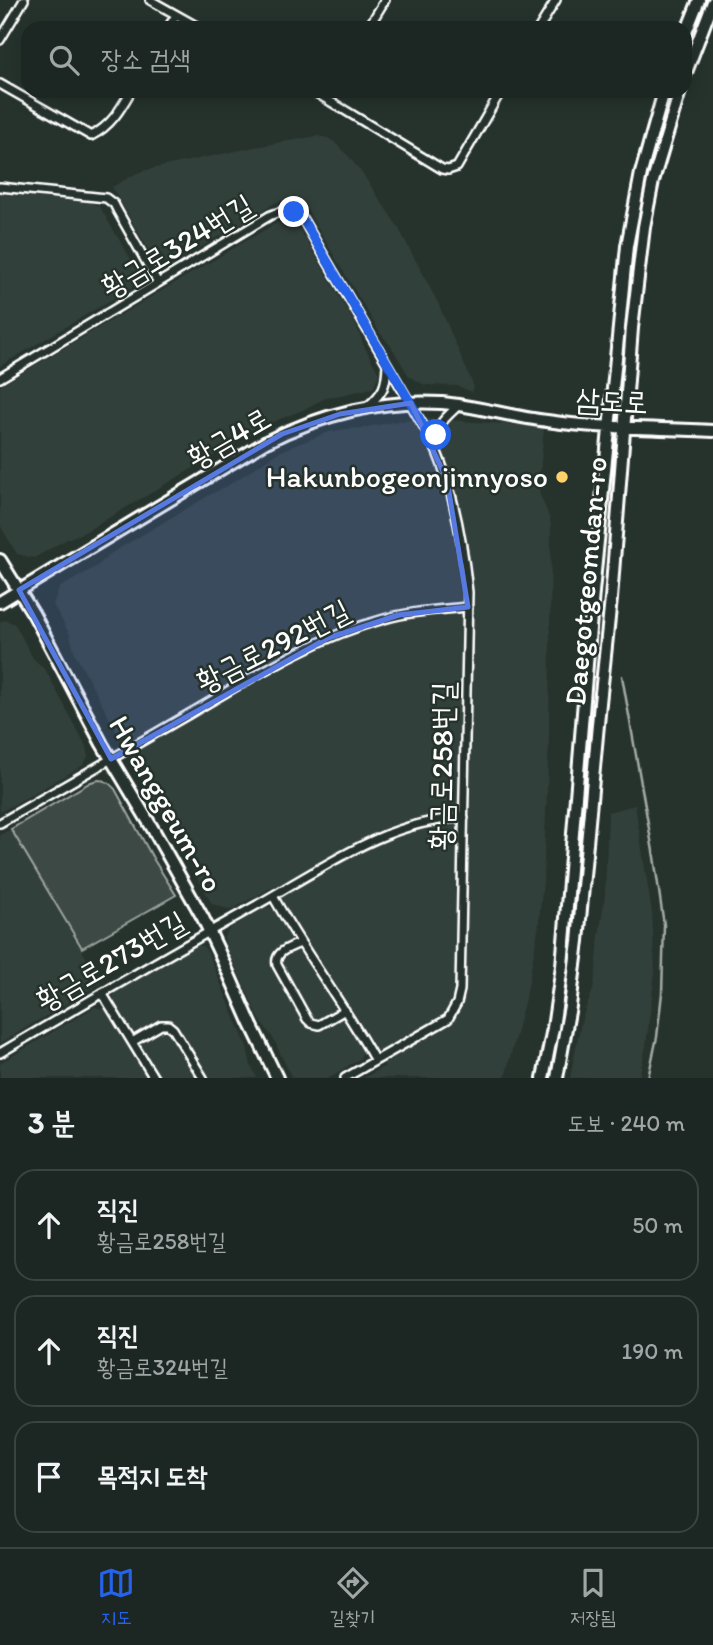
<!DOCTYPE html>
<html lang="ko">
<head>
<meta charset="utf-8">
<style>
	:root { --surface:#1c2622; --page:#29322f; --text:#f1f3f6; --muted:#a0a5a5; --line:#3a4340; --accent:#2563eb }
	body { margin:0; font-family:Itim,"Poor Story",sans-serif; background:var(--page); color:var(--text) }
	.stop { position:absolute; width:21px; height:21px; margin:-16px; border:5px solid #2563eb; border-radius:50%; background:#fff }
	.stop.end { background:#2563eb; border-color:#fff; box-shadow:0 2px 7px #0008 }
	.list { margin:0; padding:0; list-style:none }
	h2 { display:flex; justify-content:space-between; align-items:center; height:91px; margin:0; padding:0 28px; font-size:30px }
	h2 small { font-size:23px; font-weight:400; color:var(--muted) }
	.list li { display:grid; grid-template-columns:46px 1fr auto; gap:21px; align-items:center; box-sizing:border-box; height:112px; margin:0 14px 14px; padding:0 14px; border:2px solid var(--line); border-radius:21px }
	.list b { display:block; font-size:26px; white-space:nowrap }
	.list p { margin:0; font-size:23px; white-space:nowrap; color:var(--muted) }
	.list em { font-size:23px; font-style:normal; color:var(--muted) }
	.icon { flex:none; width:38px; height:38px; fill:none; stroke:currentColor; stroke-width:2; stroke-linecap:round; stroke-linejoin:round }
	.map { position:relative; flex:none; width:713px; height:1078px; overflow:hidden }
	.search { position:absolute; background:var(--surface); box-shadow:0 4px 18px #0003; left:21px; right:21px; top:21px; height:77px; display:flex; align-items:center; gap:18px; box-sizing:border-box; padding:0 24px; border-radius:21px; color:var(--muted); font-size:26px }
	.sheet { height:469px; background:var(--surface) }
	nav { display:flex; justify-content:space-around; align-items:center; box-sizing:border-box; height:98px; border-top:2px solid var(--line); background:var(--surface); font-size:19px; color:var(--muted) }
	nav a { display:grid; justify-items:center; gap:4px }
	nav .on { color:var(--accent) }
	.map>svg:first-child { display:block }
	.built { fill:#333f3a }
	.green { fill:#3e4944; stroke:#9ea4a2; stroke-width:2 }
	.lines { fill:none; stroke-linecap:round; stroke-linejoin:round }
	.stream { stroke:#a4a9a7; stroke-width:2.5 }
	.street-casing { stroke:#fff; stroke-width:12 }
	.secondary-casing { stroke:#fff; stroke-width:16 }
	.street { stroke:#26332d; stroke-width:7 }
	.secondary { stroke:#26332d; stroke-width:10 }
	.route { stroke:#2563eb; stroke-width:9 }
	.marked { fill:#567ae2; fill-opacity:0.2; stroke:#567ae2; stroke-width:5; stroke-linejoin:round }
	.poi-dot { fill:#ffd166; stroke:#26332d; stroke-width:2.5 }
	.labels { text-anchor:middle; stroke-width:5; stroke-linejoin:round; paint-order:stroke }
	.street-label { font-size:30px; fill:#fff; stroke:#26332d }
	.poi-label { font-size:30px; fill:#fff; stroke:#26332d; text-anchor:end }
</style>
</head>
<body>
<div class="map">
<svg width="713" height="1078" viewBox="0 0 713 1078">
	<rect width="100%" height="100%" fill="#26332d"/>
	<filter id="ink" filterUnits="userSpaceOnUse"><feTurbulence type="fractalNoise" baseFrequency=".0143" numOctaves="2"/><feDisplacementMap in="SourceGraphic" scale="14" xChannelSelector="R" yChannelSelector="G"/><feConvolveMatrix kernelMatrix="1 2 1 2 8 2 1 2 1" color-interpolation-filters="sRGB"/></filter>
	<g filter="url(#ink)">
		<path class="built" d="M317,136l11,2 6,4 16,16 14,18 34,51 40,76 36,84 -2,5 -14,-6 -33,-1 -16,-9 -18,-30 -11,-13 -73,-123 -10,-8 -11,-2 -11,3 -104,62 -16,-4 -43,-74 25,-14 9,-3 109,-23z
			M0,194l91,9 8,3 39,65 -2,14 -136,81z
			M278,222l21,6 58,99 6,17 16,30 -6,14 -50,11 -18,10 -37,15 -185,109 -16,6 -33,19 -17,-4 -17,-29v-139z
			M434,419l110,8 -5,59 1,9 10,24 1,7 -2,215 -6,141 -5,48 -10,56 -23,92h-141l21,-12 -13,-24 -77,-118 -21,-38 -43,24 -19,-6 -18,-32 -7,-20 -10,-19 -13,-16 -27,-47 -62,-116 -6,-21 -16,-28 6,-17 38,-22 16,-14 98,-58 16,-8 50,-33 13,-6 39,-15 16,-3 17,-1 35,-7z
			M5,620l8,3 3,3 17,32 13,13 40,75 2,11 -6,9 -82,46v-190z
			M635,805l17,108 3,59 -9,73 -7,33h-69l12,-60 11,-28 3,-18 3,-36 6,-41 3,-83z
			M11,829l90,154 -101,60v-208z
			M269,907l7,4 16,28 56,84 15,27 -3,9 -32,19h-36l-19,-40 -13,-18 -35,-76 -1,-7 6,-9 30,-18z
			M200,945l4,2 4,6 39,94 4,19 6,12h-97l-47,-79 1,-6 3,-3 75,-43z
			M95,1007l14,4 41,67h-150v-15z"/>
		<path class="green" d="M98,780c8,0 11,3 17,9l39,71 22,35 -94,53 -71,-119 80,-47z"/>
		<g class="lines">
			<path class="stream" d="M622,676l32,181 10,68 -2,68 -5,44 -9,41"/>
			<g class="street-casing">
				<path id="street" d="M150,0l50,28
					M168,28l8,-13
					M368,28l17,-28
					M539,28l17,-28
					M0,40l24,-40
					M0,84l91,52c20,-10 29,-26 40,-45
					M313,91l129,78 6,1 9,-3 44,-76
					M0,187l106,11 8,6 3,6 41,73
					M0,378l271,-163c12,-5 21,-6 31,3l129,221c21,43 32,105 37,153l-8,398 -3,13 -9,16 -103,59
					M368,406c16,-14 18,-20 19,-41
					M435,447c2,-24 7,-26 24,-42
					M0,823c63,-36 126,-72 189,-109 62,-36 124,-76 195,-95 27,-8 56,-9 84,-12
					M273,896c31,57 71,108 102,165
					M300,943c-11,5 -26,9 -23,22l30,54 4,4 8,2 26,-15
					M102,993l52,85
					M132,1042l29,-17h7l5,4 30,49
					M0,1053c85,-50 169,-99 255,-147 65,-36 132,-87 209,-88"/>
			</g>
			<g class="secondary-casing">
				<path id="secondary" d="M685,35l14,-35
					M685,75l28,-73
					M0,560l34,55 68,129 52,87 49,87 16,34 31,70 27,56
					M0,602l266,-160c53,-27 115,-43 176,-39 35,3 70,14 105,18 54,8 112,7 166,10
					M543,1078l10,-50 9,-62 31,-374 34,-346 14,-73 23,-82
					M557,1078l13,-72 8,-65 22,-238 11,-104 21,-271 12,-101 9,-46 27,-90"/>
			</g>
			<use href="#street" class="street"/>
			<use href="#secondary" class="secondary"/>
		</g>
	</g>
	<g class="lines" filter="url(#ink)">
		<path class="route" d="M294,212l8,6 109,185 24,44 1,-12"/>
	</g>
	<path class="marked" d="M411,403l36,77 21,127 -69,8 -71,23 -217,121 -92,-169 263,-156 58,-20z"/>
	<circle class="poi-dot" cx="562" cy="477" r="7"/>
	<g class="labels">
		<g class="street-label">
			<text transform="translate(177 246) rotate(-31)" y="10">황금로324번길</text>
			<text transform="translate(612 401) rotate(3)" y="10">삼도로</text>
			<text transform="translate(229 438) rotate(-30)" y="10">황금4로</text>
			<text transform="translate(586 581) rotate(-85)" y="10">Daegotgeomdan-ro</text>
			<text transform="translate(273 646) rotate(-27)" y="10">황금로292번길</text>
			<text transform="translate(442 766) rotate(-89)" y="10">황금로258번길</text>
			<text transform="translate(166 804) rotate(60)" y="10">Hwanggeum-ro</text>
			<text transform="translate(111 961) rotate(-30)" y="10">황금로273번길</text>
		</g>
		<g class="poi-label">
			<text x="548" y="487">Hakunbogeonjinnyoso</text>
		</g>
	</g>
</svg>
<div class="stop" style="left:436px;top:435px"></div>
<div class="stop end" style="left:294px;top:212px"></div>
<div class="search"><svg class="icon" aria-label="search" viewBox="0 0 24 24"><circle cx="10" cy="10" r="6"/><path d="M15 15l6 6"/></svg>장소 검색</div>
</div>
<section class="sheet">
<h2>3 분<small>도보 · 240 m</small></h2>
<ul class="list">
<li><svg class="icon" aria-label="ahead" viewBox="0 0 24 24"><path d="M12 20V5M6 11l6-6 6 6"/></svg><div><b>직진</b><p>황금로258번길</p></div><em>50 m</em></li>
<li><svg class="icon" aria-label="ahead" viewBox="0 0 24 24"><path d="M12 20V5M6 11l6-6 6 6"/></svg><div><b>직진</b><p>황금로324번길</p></div><em>190 m</em></li>
<li><svg class="icon" aria-label="arrive" viewBox="0 0 24 24"><path d="M6 21V4h12l-3 4 3 4H6"/></svg><div><b>목적지 도착</b></div></li>
</ul>
</section>
<nav>
<a class="on"><svg class="icon" aria-label="map" viewBox="0 0 24 24"><path d="M3 6l6-2 6 2 6-2v14l-6 2-6-2-6 2zM9 4v14M15 6v14"/></svg>지도</a>
<a><svg class="icon" aria-label="directions" viewBox="0 0 24 24"><path d="M12 3l9 9-9 9-9-9zM9 14v-3h6M13 9l2 2-2 2"/></svg>길찾기</a>
<a><svg class="icon" aria-label="saved" viewBox="0 0 24 24"><path d="M7 4h10v16l-5-4-5 4z"/></svg>저장됨</a>
</nav>
</body>
</html>
